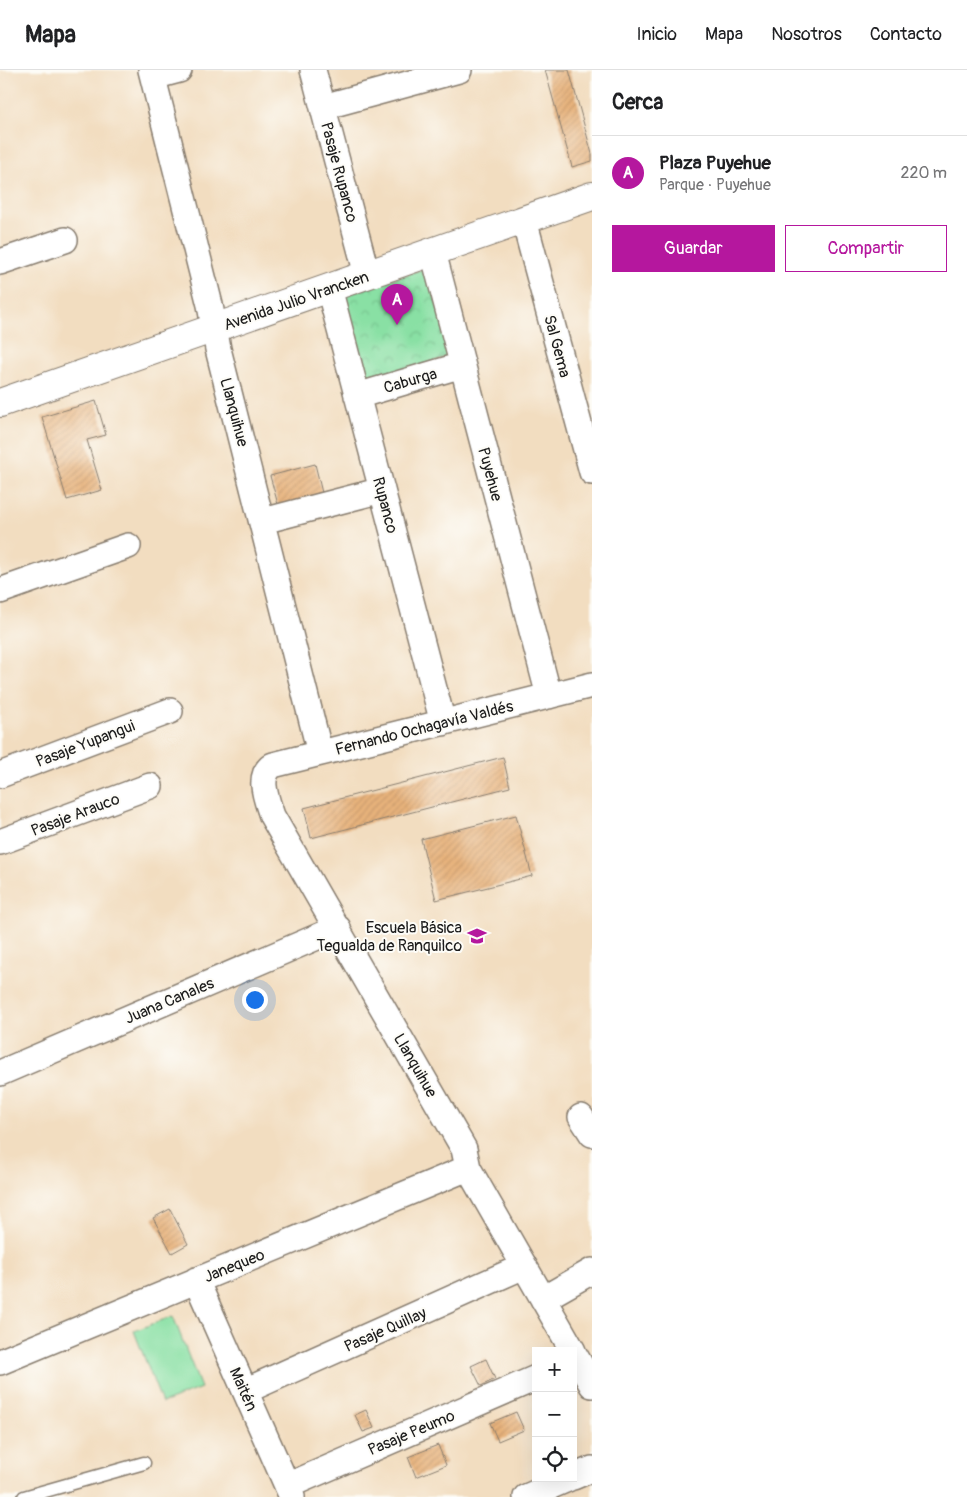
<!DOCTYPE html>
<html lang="es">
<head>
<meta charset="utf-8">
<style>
	:root { --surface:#fff; --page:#f6f6f6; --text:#202124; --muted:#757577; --line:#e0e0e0; --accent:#b5179e }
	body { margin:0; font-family:Pangolin,sans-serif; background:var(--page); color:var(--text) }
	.controls { position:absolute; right:15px; bottom:15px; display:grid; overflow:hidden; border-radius:0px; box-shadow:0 5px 20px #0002 }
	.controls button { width:45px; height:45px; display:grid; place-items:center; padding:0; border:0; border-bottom:1px solid var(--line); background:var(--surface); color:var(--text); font:25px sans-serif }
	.you { position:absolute; left:254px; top:929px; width:18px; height:18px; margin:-12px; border:4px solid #fff; border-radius:50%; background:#1a73e8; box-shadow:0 0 0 8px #1a73e833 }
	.badge { display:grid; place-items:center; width:32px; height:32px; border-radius:50%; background:var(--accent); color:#fff; font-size:16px; font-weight:700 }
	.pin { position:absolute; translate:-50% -41px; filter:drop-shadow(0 1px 2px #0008) }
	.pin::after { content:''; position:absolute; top:26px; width:18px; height:15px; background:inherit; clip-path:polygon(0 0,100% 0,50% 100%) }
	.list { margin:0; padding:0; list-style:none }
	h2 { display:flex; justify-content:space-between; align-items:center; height:65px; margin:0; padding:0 20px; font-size:21px }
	h2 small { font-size:16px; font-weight:400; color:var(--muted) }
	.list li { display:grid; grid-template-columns:32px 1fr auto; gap:15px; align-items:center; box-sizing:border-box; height:75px; padding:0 20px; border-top:1px solid var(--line) }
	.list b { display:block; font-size:19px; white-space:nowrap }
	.list p { margin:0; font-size:16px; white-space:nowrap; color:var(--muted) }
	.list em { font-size:16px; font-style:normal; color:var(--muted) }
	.actions { display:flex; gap:10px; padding:15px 20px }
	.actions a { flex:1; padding:11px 0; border:1px solid var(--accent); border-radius:0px; text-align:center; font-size:18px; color:var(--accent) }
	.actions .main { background:var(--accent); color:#fff }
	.icon { flex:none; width:28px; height:28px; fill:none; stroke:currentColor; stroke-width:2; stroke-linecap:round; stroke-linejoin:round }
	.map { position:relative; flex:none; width:592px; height:1427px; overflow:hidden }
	header { display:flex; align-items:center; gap:30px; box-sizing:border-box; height:70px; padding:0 25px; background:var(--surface); border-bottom:1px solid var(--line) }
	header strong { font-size:24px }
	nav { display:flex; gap:28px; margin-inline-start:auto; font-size:18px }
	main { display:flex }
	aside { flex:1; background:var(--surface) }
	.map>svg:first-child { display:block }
	.park { fill:url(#park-crowns); stroke:#527e60 }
	.pitch { fill:#89e0a4; stroke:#527e60 }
	.building { fill:url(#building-hatch) }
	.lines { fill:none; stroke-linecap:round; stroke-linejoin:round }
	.lane-casing { stroke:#877c6e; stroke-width:15 }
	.street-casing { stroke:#877c6e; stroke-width:28 }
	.secondary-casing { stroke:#877c6e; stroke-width:30 }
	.lane { stroke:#fff; stroke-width:12 }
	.street { stroke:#fff; stroke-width:25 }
	.secondary { stroke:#fff; stroke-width:28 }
	.labels { text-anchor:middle; stroke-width:4; stroke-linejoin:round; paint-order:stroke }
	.street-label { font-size:16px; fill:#1c1c1c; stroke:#fdfcf7 }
	.poi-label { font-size:16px; fill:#1c1c1c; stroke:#fdfcf7; text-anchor:end }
</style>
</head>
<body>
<header>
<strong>Mapa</strong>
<nav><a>Inicio</a><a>Mapa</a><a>Nosotros</a><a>Contacto</a></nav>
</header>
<main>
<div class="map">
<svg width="592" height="1427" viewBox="0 0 592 1427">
	<defs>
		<pattern id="park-crowns" width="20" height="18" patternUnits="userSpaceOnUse" patternTransform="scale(1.25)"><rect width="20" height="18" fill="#89e0a4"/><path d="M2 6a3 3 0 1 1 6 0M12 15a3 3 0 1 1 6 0" fill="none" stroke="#76c08d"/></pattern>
		<pattern id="building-hatch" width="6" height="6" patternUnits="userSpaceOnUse" patternTransform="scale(1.25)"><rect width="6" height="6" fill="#e7b27b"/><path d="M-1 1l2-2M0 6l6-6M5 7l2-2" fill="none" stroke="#c6986a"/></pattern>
	</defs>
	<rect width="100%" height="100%" fill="#fdfcf7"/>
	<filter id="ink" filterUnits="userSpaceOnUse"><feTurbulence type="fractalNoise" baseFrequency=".02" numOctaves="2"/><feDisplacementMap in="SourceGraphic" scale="10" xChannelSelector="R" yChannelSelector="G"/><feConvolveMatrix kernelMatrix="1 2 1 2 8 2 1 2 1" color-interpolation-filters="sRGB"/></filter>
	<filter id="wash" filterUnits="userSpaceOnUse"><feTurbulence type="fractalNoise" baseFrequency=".0096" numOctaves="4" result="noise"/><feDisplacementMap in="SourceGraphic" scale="20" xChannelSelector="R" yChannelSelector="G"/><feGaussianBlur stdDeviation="1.12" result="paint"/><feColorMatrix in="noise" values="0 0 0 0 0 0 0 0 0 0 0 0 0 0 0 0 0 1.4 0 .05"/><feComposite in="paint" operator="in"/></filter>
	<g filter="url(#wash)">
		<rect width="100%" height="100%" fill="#f2ddc0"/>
		<path class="park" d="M426,198l26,87 -88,30 -20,-90z"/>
		<path class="pitch" d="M173,1246l28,72 -39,15 -28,-72z"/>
		<g id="blocks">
			<path class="building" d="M545,0h24l23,84v7l-20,6z
				M96,331l10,34 -19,5 15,50 -35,10 -25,-83z
				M315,394l8,33 -44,11 -9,-32z
				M503,687l7,30 -199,51 -7,-30z
				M516,745l16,61 -96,24 -15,-61z
				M170,1139l18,35 -16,9 -19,-35z
				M486,1289l9,20 -14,7 -10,-20z
				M366,1340l8,18 -11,4 -8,-17z
				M516,1342l8,18 -26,11 -8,-18z
				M438,1375l8,20 -30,12 -8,-20z"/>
		</g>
	</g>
	<g filter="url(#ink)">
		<use href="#blocks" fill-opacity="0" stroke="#877c6e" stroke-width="1"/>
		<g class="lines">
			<g class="lane-casing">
				<path id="lane" d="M24,1427l120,-34"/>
			</g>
			<g class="street-casing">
				<path id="street" d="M151,0l59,235 8,44 102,404
					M313,0l54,205
					M153,7l26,-7
					M323,37l136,-37
					M524,150l68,252
					M433,182l116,444
					M0,192l65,-22
					M329,218l114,435
					M357,326l105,-31
					M263,451l119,-31
					M0,521l128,-45
					M0,705l170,-64
					M0,772l150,-56
					M0,1003l338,-145
					M581,1047l11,17
					M196,1210l96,217
					M543,1229l49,-28
					M573,1281l-105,-183 -4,-19 -192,-333c-5,-16 -16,-40 1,-51l319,-80
					M573,1282l19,33
					M0,1292l468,-194
					M245,1321l279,-125
					M573,1407l19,-8
					M287,1416l249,-108
					M526,1427l44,-19"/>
			</g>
			<g class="secondary-casing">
				<path id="secondary" d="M0,333l592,-207"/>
			</g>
			<use href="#lane" class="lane"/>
			<use href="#street" class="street"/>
			<use href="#secondary" class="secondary"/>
		</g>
	</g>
	<defs>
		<g id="school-bare" transform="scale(1.5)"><path d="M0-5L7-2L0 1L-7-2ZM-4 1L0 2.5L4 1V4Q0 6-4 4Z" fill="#b5179e" stroke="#fdfcf7" stroke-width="2.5" paint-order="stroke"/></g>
	</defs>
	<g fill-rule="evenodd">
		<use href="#school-bare" x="477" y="866"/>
	</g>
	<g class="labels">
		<g class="street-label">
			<text transform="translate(340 102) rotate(75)" y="6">Pasaje Rupanco</text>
			<text transform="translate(296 230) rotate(-19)" y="6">Avenida Julio Vrancken</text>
			<text transform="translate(558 276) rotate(75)" y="6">Sal Gema</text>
			<text transform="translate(410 310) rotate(-16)" y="6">Caburga</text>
			<text transform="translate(235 342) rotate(75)" y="6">Llanquihue</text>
			<text transform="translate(491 404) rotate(75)" y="6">Puyehue</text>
			<text transform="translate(386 435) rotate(75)" y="6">Rupanco</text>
			<text transform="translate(424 657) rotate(-14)" y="6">Fernando Ochagavía Valdés</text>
			<text transform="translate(85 673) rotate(-21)" y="6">Pasaje Yupangui</text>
			<text transform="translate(75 744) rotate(-21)" y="6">Pasaje Arauco</text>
			<text transform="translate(169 930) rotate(-23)" y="6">Juana Canales</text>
			<text transform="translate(416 995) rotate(60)" y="6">Llanquihue</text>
			<text transform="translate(234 1195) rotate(-22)" y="6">Janequeo</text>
			<text transform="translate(385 1259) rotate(-24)" y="6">Pasaje Quillay</text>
			<text transform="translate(244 1319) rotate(66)" y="6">Maitén</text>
			<text transform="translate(411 1362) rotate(-23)" y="6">Pasaje Peumo</text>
		</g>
		<g class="poi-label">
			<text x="462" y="863">Escuela Básica<tspan x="462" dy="18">Tegualda de Ranquilco</tspan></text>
		</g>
	</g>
</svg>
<div class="controls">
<button>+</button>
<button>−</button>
<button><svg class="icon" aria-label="locate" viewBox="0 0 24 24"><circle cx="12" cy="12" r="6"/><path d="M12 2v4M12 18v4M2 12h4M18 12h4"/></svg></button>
</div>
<div class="you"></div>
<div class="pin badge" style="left:397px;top:255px">A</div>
</div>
<aside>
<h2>Cerca<small></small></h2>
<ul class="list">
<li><span class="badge">A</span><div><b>Plaza Puyehue</b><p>Parque · Puyehue</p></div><em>220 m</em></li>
</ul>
<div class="actions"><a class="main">Guardar</a><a>Compartir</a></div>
</aside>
</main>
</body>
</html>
